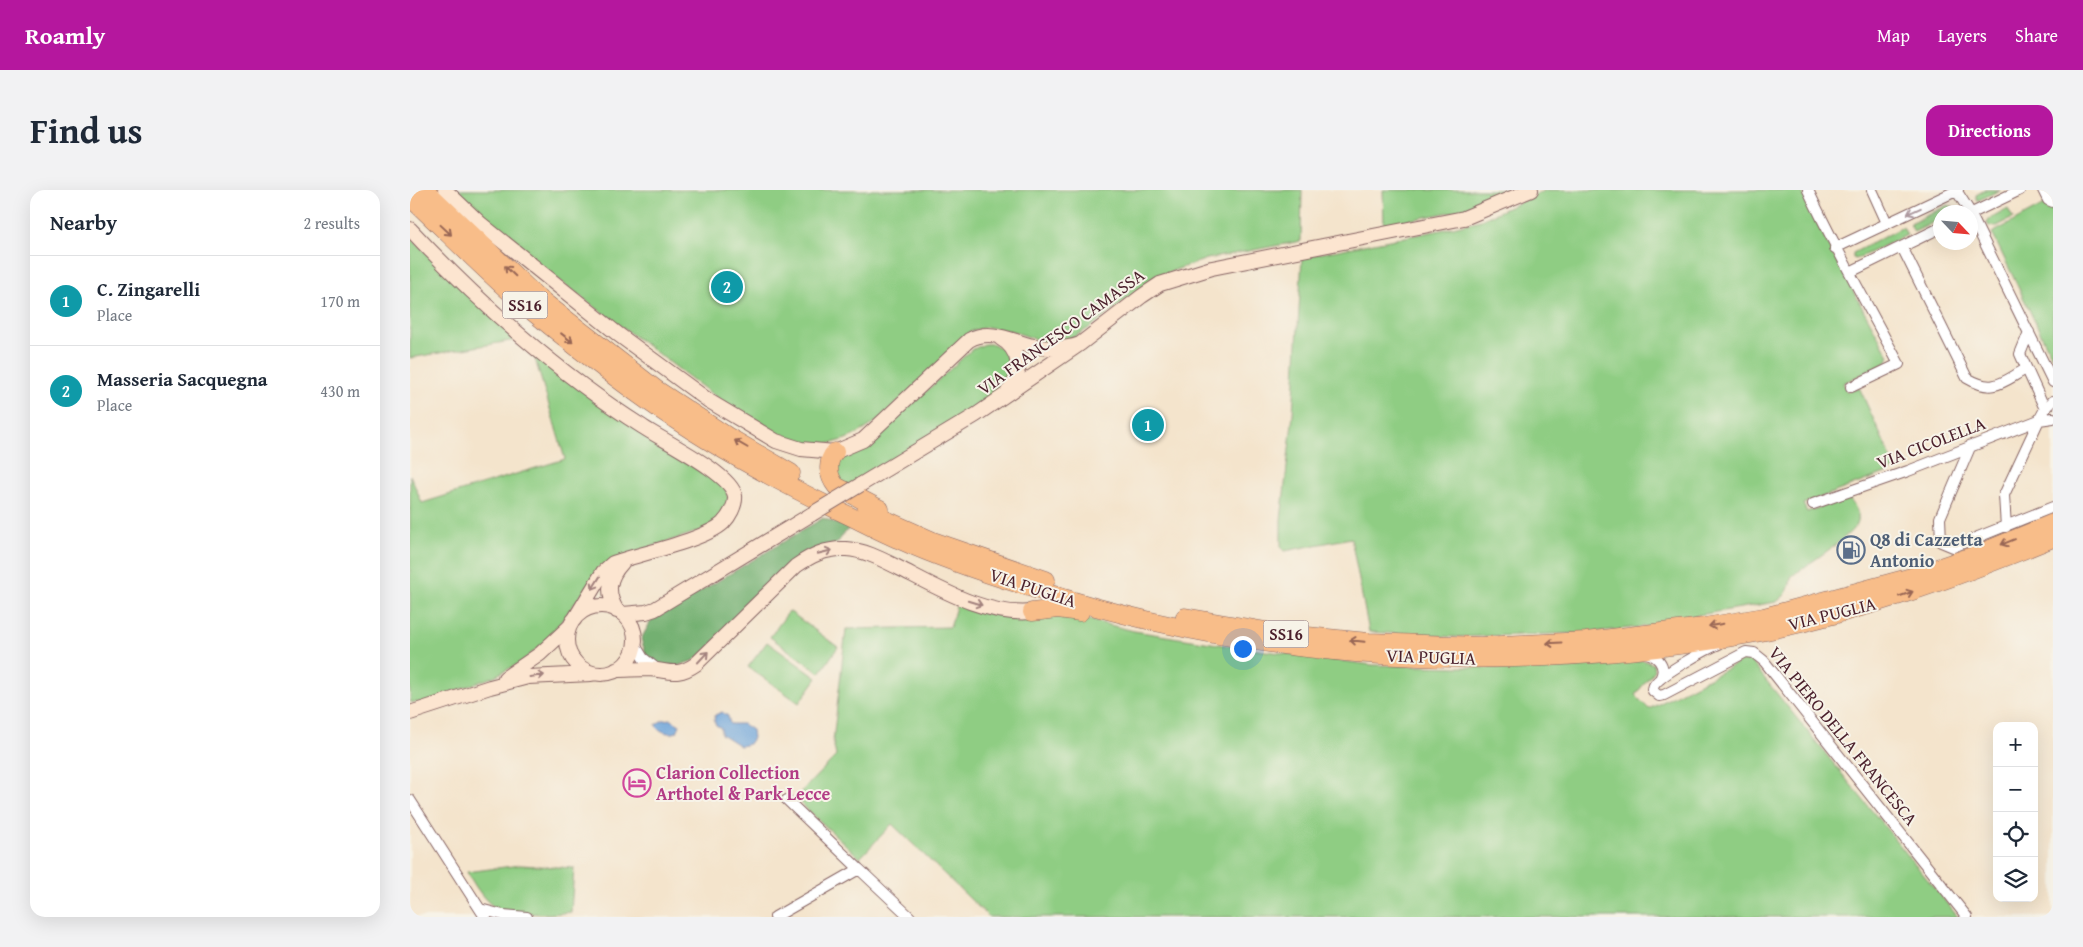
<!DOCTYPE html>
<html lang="en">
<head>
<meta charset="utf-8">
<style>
	:root { --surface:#fff; --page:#f2f2f3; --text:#1f2937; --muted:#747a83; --line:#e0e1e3; --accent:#b5179e }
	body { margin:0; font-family:"Gentium Book Plus",serif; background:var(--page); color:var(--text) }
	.controls { position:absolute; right:15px; bottom:15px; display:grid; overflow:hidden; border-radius:10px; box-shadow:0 5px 20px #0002 }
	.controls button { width:45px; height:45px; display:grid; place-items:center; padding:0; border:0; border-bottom:1px solid var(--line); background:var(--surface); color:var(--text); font:25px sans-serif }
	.compass { position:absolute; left:1523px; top:15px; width:45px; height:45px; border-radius:50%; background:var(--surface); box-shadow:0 5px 20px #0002; rotate:116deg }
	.you { position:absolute; left:832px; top:458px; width:18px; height:18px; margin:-12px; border:4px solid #fff; border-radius:50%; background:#1a73e8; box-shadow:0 0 0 8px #1a73e833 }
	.badge { display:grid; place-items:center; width:32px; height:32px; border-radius:50%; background:var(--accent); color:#fff; font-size:16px; font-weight:700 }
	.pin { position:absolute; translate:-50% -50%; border:2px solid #fff; box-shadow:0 1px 5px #0006 }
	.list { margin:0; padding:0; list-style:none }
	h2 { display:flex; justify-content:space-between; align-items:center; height:65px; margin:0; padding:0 20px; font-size:21px }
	h2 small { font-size:16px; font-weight:400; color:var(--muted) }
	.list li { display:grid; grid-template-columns:32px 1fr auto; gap:15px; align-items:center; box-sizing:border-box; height:90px; padding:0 20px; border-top:1px solid var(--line) }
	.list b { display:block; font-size:19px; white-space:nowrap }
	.list p { margin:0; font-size:16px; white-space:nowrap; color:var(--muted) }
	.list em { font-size:16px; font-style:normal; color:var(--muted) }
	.icon { flex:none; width:28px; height:28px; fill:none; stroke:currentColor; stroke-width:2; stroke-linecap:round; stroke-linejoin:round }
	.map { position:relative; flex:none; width:1643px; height:727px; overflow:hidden; border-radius:15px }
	header { display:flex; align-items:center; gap:30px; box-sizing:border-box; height:70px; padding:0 25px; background:var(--accent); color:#fff }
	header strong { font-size:24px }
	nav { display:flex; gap:28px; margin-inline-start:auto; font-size:18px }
	.intro { display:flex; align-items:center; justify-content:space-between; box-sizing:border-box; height:120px; padding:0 30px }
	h1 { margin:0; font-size:35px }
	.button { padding:12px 22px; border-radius:15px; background:var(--accent); color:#fff; font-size:18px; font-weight:700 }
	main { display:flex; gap:30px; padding:0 30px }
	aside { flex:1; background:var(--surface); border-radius:15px; box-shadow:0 5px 20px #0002 }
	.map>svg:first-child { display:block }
	.green { fill:#8fcd83; stroke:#6c7657 }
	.forest { fill:#73b071; stroke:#5e684e }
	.water { fill:#6aa2d9; stroke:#5a6082 }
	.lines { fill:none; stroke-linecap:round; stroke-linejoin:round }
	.street-casing { stroke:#866463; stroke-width:12 }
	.secondary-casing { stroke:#866463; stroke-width:16 }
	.highway-casing { stroke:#866463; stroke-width:19 }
	.street { stroke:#fff; stroke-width:10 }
	.secondary { stroke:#fce5d0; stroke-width:14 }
	.highway { stroke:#f8bd89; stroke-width:18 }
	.secondary-bridge-casing { stroke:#866463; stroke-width:16; stroke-linecap:butt }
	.secondary-bridge { stroke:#fce5d0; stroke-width:14 }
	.oneway { stroke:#ae9aa0 }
	.oneway2 { stroke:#986655 }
	.oneway3 { stroke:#a3827e }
	.labels { text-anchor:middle; stroke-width:4; stroke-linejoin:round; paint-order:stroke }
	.shield { fill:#f7f3e8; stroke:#7e5f64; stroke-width:1 }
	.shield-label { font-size:16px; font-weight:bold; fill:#4a1f2b }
	.street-label { font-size:18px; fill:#4a1f2b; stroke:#f7f3e8 }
	.service-label { font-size:18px; font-weight:bold; fill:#4e5e75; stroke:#f7f3e8; text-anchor:start }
	.hotel-label { font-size:18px; font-weight:bold; fill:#b23c85; stroke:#f7f3e8; text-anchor:start }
</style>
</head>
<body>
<header>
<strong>Roamly</strong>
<nav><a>Map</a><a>Layers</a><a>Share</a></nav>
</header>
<div class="intro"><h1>Find us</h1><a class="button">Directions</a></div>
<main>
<aside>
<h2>Nearby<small>2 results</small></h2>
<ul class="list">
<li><span class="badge" style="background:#0f9aa8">1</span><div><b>C. Zingarelli</b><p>Place</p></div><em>170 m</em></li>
<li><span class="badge" style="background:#0f9aa8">2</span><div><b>Masseria Sacquegna</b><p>Place</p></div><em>430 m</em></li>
</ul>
</aside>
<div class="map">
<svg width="1643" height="727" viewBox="0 0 1643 727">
	<rect width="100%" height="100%" fill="#f7f3e8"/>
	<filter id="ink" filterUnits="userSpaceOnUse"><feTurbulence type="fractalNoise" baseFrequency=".02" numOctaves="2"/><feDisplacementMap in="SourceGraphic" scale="10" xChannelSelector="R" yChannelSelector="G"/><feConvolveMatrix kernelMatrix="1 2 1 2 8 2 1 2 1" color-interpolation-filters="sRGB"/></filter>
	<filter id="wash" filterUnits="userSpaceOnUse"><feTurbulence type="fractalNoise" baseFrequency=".0096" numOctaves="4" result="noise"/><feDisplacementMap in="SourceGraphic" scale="20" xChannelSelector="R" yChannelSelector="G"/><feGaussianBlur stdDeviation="1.12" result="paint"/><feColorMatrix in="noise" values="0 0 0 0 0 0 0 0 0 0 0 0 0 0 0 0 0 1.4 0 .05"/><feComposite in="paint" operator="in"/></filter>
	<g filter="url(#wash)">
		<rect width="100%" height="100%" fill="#f4e4cc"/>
		<path class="green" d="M44,0h848l-1,51 -94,18 -32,11 -26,13 -60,45 -22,13 -21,2 -34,-12 -25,-4 -16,4 -91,88c-24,18 -50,31 -81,23 -43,-12 -95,-54 -131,-81 -73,-54 -149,-107 -214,-171z
			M973,0h127l-49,20 -77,15z
			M1136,0h255l30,61 58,105 -3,7 -43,20 4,9 12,-5 37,82 -93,35 4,8 41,-15c5,7 12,15 10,24 -2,13 -55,46 -67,56 -1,12 -5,19 -15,25l-119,20 -7,4 -66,7 -130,4 -85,-5 -18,-94 -66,13 -4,-3v-28l12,-106 9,-157 139,-27 40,-10z
			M1575,0h15l-21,10h-3v-5z
			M1538,15l5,2 -1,5h-12v7l-26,13 -4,-8z
			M1634,15l9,5v149l-61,-126z
			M1598,19l5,9 -18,9 -6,-1 -2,-3 3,-4z
			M1493,37l4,8 -51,24 -3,-1v-5z
			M0,47l106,103 -106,18z
			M575,154h9l16,10 4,16 -13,23 -154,93 -8,-4 -4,-20 3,-6 31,-14 13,-10 89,-82z
			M123,162l188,129 5,9 3,12 -14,24 -86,28 -44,36 -37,49 -28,24 -27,14 -70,26 -13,-1v-227l12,28 143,-44z
			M547,413l33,11 41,7 34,-7 69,17 109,17 129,17 133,3 138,-8 10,4 2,6 -20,25 14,14 99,-51 210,259h-969l-97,-93 -32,34 -65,-60 41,-42 -3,-15 13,-112 104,-2z
			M379,421l49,36 -18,26 -50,-36z
			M357,452l50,36 -18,25 -51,-36z
			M110,675l54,3 -3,44c-15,3 -66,3 -78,-6 -11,-8 -19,-22 -26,-34z"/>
		<path class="forest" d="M413,328l26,10 -13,16 -15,3 -126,113 -29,10 -19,-12 -6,-19 10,-18z"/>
		<path class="water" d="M312,522l6,4 2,8h13l9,6 1,8 -4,6 -9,2 -19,-12v-6l-5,-3 -2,-4 1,-6z
			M260,529l10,6 -3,7c-8,3 -16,0 -21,-6v-2l7,-4z"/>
	</g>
	<g filter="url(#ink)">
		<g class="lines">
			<g class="street-casing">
				<path id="street" d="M1398,0c28,60 60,116 91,174l-48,23
					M1462,0l15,33
					M1546,0l14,22
					M1633,0l5,10 5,2
					M1560,23l83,169
					M1560,24l50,-24
					M1492,57l65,131c27,16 35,4 59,-9
					M1425,58l123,-58
					M1440,82l90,-44
					M1619,142l-9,22 25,55
					M1561,255l-31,73 1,24 12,5 100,-40
					M1403,314l95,-33 131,-51 6,-11 8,-8
					M1596,337l-2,-32 35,-75 14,-2
					M224,453l9,15 14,11
					M1309,454c-12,5 -57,30 -64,40 -2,2 -2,4 -2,7l6,5 5,-1 82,-43 8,1 10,8 203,256
					M1233,463c13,0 25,13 17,26
					M0,610l75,117
					M377,610l72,69
					M70,719l23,6 24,2
					M365,727l84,-48 51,48"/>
			</g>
			<g class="secondary-casing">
				<path id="secondary" d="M35,0l36,34 138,111 90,66 67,40 25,8 34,3 28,-12 106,-100c20,-11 39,-1 60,5 17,4 34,5 51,-1
					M0,39c67,72 149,145 233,198 19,13 89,47 92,69 1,9 -6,21 -12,27 -18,17 -84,31 -110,40l-10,9 -29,48
					M590,148c20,11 24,36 8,53
					M450,295l116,-70 104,-71 62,-48 18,-12 52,-16 252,-50 67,-28
					M157 450a34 34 0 1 1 68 0a34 34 0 1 1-68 0Z
					M207,421c-11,-18 -9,-33 5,-48
					M213,424l23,-2 9,-3 157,-95
					M206,480c10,0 21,-1 32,-1 21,1 28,9 48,-5l100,-98c16,-11 30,-18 50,-17 19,1 37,11 53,19 41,21 86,48 133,44
					M95,488l35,-24 30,-28
					M0,523l80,-26 38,-10 63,-3"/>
			</g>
			<g class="highway-casing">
				<path id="highway" d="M15,0l110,105 122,95 70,46 64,37
					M0,7c39,37 77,76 118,111 39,32 80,65 121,94 58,41 122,76 186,107 22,10 43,22 65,31 44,20 90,35 135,49 230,74 473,88 710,46 106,-19 208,-56 308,-97
					M425,262c-9,10 -7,24 1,34l44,23
					M456,321l67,30 113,39
					M622,422l26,-3 22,3
					M775,427l92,16 91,9 112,4 106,-5 118,-14 60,-10 144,-39 70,-24 75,-31"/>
			</g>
			<use href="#street" class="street"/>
			<use href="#secondary" class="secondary"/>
			<use href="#highway" class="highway"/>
			<g class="secondary-bridge-casing">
				<path id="secondary-bridge" d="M402,324l48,-29"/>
			</g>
			<use href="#secondary-bridge" class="secondary-bridge"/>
		</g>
		<defs><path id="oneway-shaft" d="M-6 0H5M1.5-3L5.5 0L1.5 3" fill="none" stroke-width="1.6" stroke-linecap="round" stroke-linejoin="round" transform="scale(1.25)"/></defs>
		<use class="oneway" href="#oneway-shaft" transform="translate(1504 21) rotate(155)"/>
		<g class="oneway2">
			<use href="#oneway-shaft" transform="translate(36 40) rotate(43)"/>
			<use href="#oneway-shaft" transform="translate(100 81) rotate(-136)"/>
			<use href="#oneway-shaft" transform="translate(157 148) rotate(38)"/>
			<use href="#oneway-shaft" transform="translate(331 254) rotate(-150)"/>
			<use href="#oneway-shaft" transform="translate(1598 352) rotate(158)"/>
			<use href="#oneway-shaft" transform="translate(1496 404) rotate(-19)"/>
			<use href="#oneway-shaft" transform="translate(1306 435) rotate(170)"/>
			<use href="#oneway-shaft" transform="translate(947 451) rotate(-174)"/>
			<use href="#oneway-shaft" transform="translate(1144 453) rotate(177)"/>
		</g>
		<g class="oneway3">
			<use href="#oneway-shaft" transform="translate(415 362) rotate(-14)"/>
			<use href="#oneway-shaft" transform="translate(186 393) rotate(122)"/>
			<use href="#oneway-shaft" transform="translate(565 413) rotate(17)"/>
			<use href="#oneway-shaft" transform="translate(293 467) rotate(-47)"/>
			<use href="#oneway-shaft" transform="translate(127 486) rotate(-7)"/>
		</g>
	</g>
	<defs>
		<g id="fuel-ring" transform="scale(1.4375)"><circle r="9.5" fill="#f7f3e8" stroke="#5c6f8a" stroke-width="1.5"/><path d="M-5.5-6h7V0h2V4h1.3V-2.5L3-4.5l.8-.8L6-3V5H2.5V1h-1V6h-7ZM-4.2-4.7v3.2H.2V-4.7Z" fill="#5c6f8a"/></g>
		<g id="hotel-ring" transform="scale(1.4375)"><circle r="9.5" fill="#f7f3e8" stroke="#d1479c" stroke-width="1.5"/><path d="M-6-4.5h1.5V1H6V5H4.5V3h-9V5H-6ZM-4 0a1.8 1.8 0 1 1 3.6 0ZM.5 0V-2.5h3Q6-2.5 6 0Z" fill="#d1479c"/></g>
	</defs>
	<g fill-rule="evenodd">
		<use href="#fuel-ring" x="1441" y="360"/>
		<use href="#hotel-ring" x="227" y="593"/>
	</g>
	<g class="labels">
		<g class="shield">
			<rect x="92.5" y="101.5" width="45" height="27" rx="4"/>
			<rect x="853.5" y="430.5" width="45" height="27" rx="4"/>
		</g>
		<g class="shield-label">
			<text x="115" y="121">SS16</text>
			<text x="876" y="450">SS16</text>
		</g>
		<g class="street-label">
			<text transform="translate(651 142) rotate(-36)" y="6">VIA FRANCESCO CAMASSA</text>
			<text transform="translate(1521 253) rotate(-21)" y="6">VIA CICOLELLA</text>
			<text transform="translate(623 398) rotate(18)" y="6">VIA PUGLIA</text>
			<text transform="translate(1422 424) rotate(-14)" y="6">VIA PUGLIA</text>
			<text transform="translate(1021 467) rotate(2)" y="6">VIA PUGLIA</text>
			<text transform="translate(1433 546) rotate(51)" y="6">VIA PIERO DELLA FRANCESCA</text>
		</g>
		<g class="service-label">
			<text x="1460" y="356">Q8 di Cazzetta<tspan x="1460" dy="21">Antonio</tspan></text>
		</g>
		<g class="hotel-label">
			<text x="246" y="589">Clarion Collection<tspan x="246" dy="21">Arthotel &amp; Park Lecce</tspan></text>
		</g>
	</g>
</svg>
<div class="controls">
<button>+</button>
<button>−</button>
<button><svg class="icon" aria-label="locate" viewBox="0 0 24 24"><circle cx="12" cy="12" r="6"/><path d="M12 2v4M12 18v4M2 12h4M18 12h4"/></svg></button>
<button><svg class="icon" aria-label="layers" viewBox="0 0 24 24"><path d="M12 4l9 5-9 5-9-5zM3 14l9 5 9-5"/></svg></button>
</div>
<svg class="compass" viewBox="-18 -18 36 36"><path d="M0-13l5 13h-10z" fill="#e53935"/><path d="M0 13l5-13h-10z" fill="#747a83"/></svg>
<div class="you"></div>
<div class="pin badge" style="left:738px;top:235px;background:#0f9aa8">1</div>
<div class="pin badge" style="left:317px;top:97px;background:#0f9aa8">2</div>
</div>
</main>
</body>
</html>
